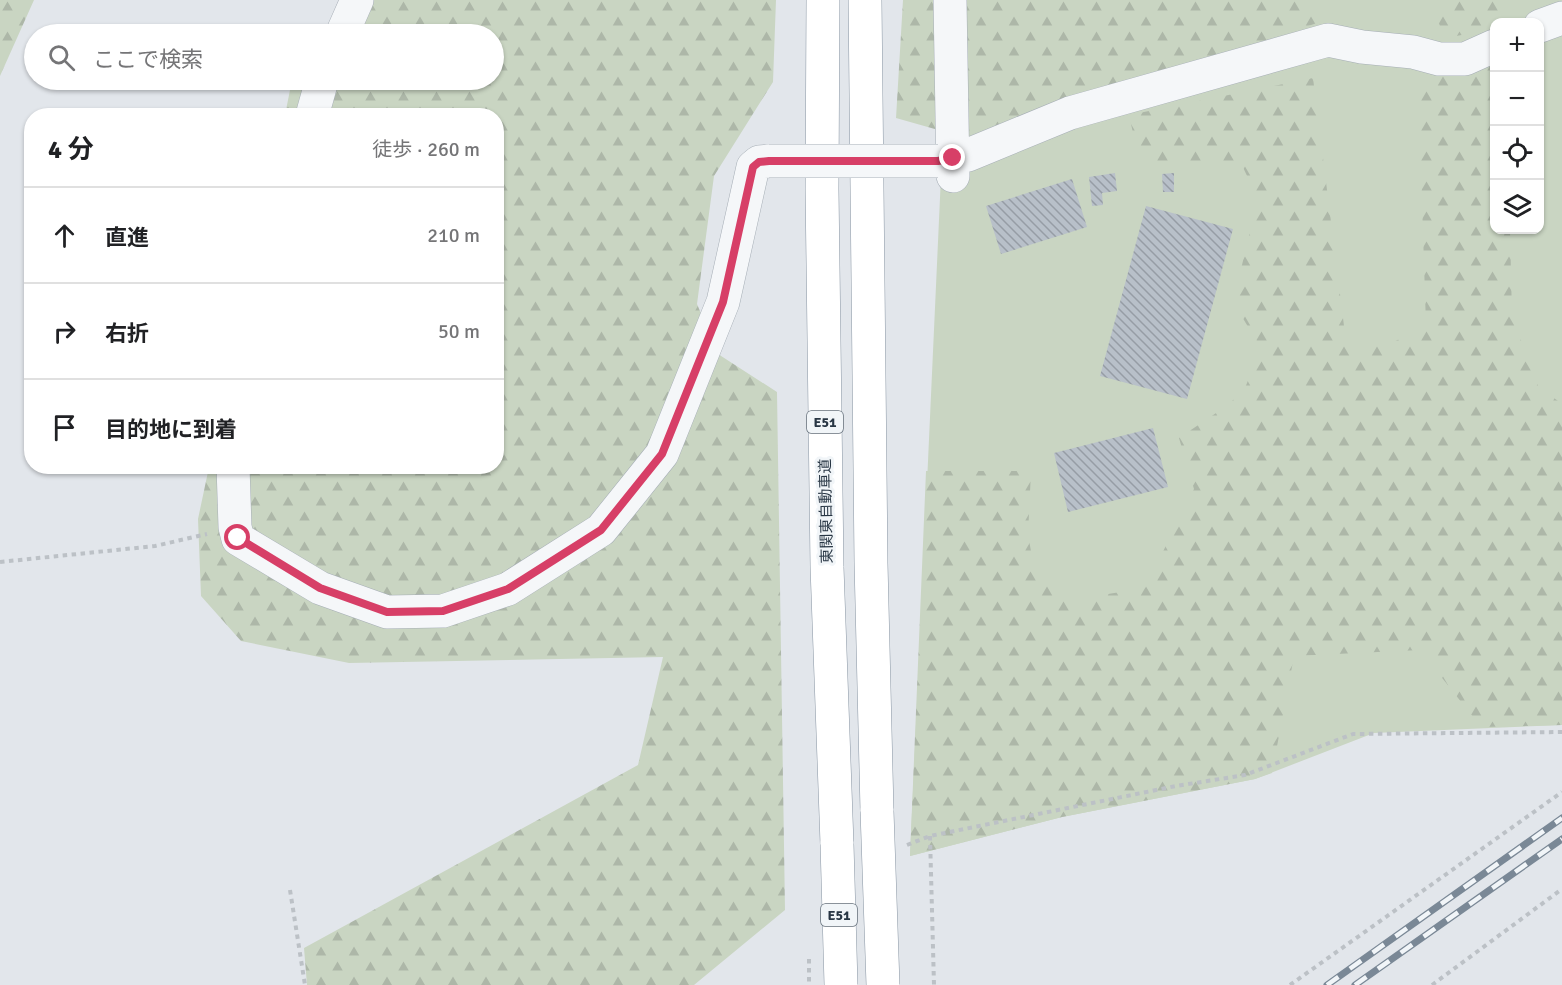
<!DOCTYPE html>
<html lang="ja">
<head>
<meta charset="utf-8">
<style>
	:root { --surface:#fff; --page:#f6f6f6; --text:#202124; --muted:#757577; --line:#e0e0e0 }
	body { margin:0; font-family:Signika,"Noto Sans JP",sans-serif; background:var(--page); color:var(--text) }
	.controls { position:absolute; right:18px; top:18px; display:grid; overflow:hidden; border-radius:12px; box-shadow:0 2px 4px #0004 }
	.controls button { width:54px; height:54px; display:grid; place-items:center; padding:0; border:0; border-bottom:2px solid var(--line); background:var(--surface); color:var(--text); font:30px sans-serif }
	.stop { position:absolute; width:18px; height:18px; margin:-14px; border:4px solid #d73f67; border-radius:50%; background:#fff }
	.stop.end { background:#d73f67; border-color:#fff; box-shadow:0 2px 6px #0008 }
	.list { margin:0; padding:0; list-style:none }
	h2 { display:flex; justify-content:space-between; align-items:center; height:78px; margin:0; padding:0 24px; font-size:26px }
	h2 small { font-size:20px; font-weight:400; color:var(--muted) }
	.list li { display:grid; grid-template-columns:39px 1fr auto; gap:18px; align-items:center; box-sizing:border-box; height:96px; padding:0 24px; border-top:2px solid var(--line) }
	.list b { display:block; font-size:22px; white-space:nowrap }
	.list em { font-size:20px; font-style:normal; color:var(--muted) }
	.icon { flex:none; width:33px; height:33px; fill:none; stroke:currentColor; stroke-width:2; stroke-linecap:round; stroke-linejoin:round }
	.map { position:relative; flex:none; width:1562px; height:985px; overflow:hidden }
	.search { position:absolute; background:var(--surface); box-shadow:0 2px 4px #0004; left:24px; top:24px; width:480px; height:66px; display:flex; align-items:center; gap:15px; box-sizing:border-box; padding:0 21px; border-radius:33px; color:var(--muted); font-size:22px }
	.panel { position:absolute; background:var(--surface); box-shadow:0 2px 4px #0004; left:24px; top:108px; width:480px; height:366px; border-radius:24px }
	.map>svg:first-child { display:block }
	.grass { fill:#c9d5c2; fill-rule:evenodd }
	.forest { fill:url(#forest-firs) }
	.building { fill:url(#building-back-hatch) }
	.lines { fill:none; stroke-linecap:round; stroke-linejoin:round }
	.minor-casing { stroke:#a6aeb6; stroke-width:34 }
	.highway-casing { stroke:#8895a3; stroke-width:34 }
	.path { stroke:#bcc1c6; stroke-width:4; stroke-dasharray:4.5 4.5; stroke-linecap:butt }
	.minor { stroke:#f5f7f9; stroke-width:33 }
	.highway { stroke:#fff; stroke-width:33 }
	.rail-casing { stroke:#7a8896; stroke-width:7 }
	.rail { stroke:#f1f5f8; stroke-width:4.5; stroke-dasharray:14; stroke-linecap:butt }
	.minor-bridge-casing { stroke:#a6aeb6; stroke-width:34; stroke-linecap:butt }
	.highway-bridge-casing { stroke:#8895a3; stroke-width:34; stroke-linecap:butt }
	.minor-bridge { stroke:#f5f7f9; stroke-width:33 }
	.highway-bridge { stroke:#fff; stroke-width:33 }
	.route { stroke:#d73f67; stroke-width:8 }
	.labels { text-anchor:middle; stroke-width:6; stroke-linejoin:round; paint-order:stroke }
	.shield { fill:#f1f5f8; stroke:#646f7a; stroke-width:1.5 }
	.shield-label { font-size:14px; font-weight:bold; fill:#283644 }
	.street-label { font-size:15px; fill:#283644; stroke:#f1f5f8 }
</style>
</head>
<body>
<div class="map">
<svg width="1562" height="985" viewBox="0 0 1562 985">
	<defs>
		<pattern id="forest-firs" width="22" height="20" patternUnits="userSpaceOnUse" patternTransform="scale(1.5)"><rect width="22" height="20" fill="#c9d5c2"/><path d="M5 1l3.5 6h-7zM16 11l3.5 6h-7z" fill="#adb7a8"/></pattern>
		<pattern id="building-back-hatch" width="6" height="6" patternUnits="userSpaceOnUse" patternTransform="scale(1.5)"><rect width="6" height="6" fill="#b8c0c9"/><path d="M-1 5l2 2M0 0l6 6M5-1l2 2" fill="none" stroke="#969da5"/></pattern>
	</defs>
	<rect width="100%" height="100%" fill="#e2e6eb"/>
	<path class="grass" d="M967,0h595v725l-188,8 -119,46 -193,38 -152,39 31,-680zM1494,22h46v208h-46z"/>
	<path class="forest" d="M0,0h34l-34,76z
		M352,0h424l-3,82 -59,94 -17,128 21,50 59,38 8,518 -91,75h-387l-3,-37 334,-183 25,-108 -314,6 -108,-22 -40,-45 -3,-77 11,-52 287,-1v-350l-211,-1 7,-35h202v-46h-171l12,-18z
		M903,0h415l2,22 -350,117 -74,-21z
		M1430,0h90l-36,31 -28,5 -16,-10z
		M1494,66v164h16l2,86 26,70 24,18v321l-81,2 -61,-77 -126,6 -22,117 -17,6 -193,38 -152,39 16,-385h105l-3,64 5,27 32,39 80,-13 49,-99 -15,-51 49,-33 17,-17 16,-40 -28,-46 25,-103 -18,-38 -100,3 -11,-49 184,-37 33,264 40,4 40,-21 -8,-244z"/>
	<path class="building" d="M1115,173l2,18 -15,2 1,12 -11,1 -3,-29z
		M1174,173v19h-11l-1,-18z
		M1072,179l15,48 -86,27 -15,-48z
		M1146,206l87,23 -46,170 -87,-23z
		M1153,428l15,59 -100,25 -14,-59z"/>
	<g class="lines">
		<g class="minor-casing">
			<path id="minor" d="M950,0l3,176
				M1540,26l22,-8
				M342,34l15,-34
				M312,116l10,-36
				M938,161l30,-6 102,-42 258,-73 34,7 51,5 26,7h26l29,-13
				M233,466l2,61 3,12 82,49 67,24 56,-1 65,-22 93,-59 61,-76 61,-152 30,-135 6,-5 10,-1"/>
		</g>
		<g class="highway-casing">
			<path id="highway" d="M823,0l-1,189 5,378 10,277
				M865,0l6,563 6,248"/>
		</g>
		<path class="path" d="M0,562l155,-16 52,-12
			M930,836l4,149
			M907,845l23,-9 246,-50 69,-11 108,-41 209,-2
			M290,890l15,95
			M809,959v26
			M1290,985l272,-193
			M1432,985l130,-96"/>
		<use href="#minor" class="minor"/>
		<use href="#highway" class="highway"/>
		<g class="rail-casing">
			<path id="rail" d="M1327,985l235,-167
				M1355,985l207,-146"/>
		</g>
		<use href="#rail" class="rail"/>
		<g class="minor-bridge-casing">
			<path id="minor-bridge" d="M769,161h169"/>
		</g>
		<g class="highway-bridge-casing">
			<path id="highway-bridge" d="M877,811l6,174
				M837,844l4,141"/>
		</g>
		<use href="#minor-bridge" class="minor-bridge"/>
		<use href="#highway-bridge" class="highway-bridge"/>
	</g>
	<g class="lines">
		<path class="route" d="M238,538l82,50 67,24 56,-1 65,-22 93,-59 61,-76 61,-152 30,-135 6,-5 10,-1h169l15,-3"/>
	</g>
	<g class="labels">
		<g class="shield">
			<rect x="807" y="411" width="36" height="22" rx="4.5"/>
			<rect x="821" y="904" width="36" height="22" rx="4.5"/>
		</g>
		<g class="shield-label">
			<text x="825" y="427">E51</text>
			<text x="839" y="920">E51</text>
		</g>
		<g class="street-label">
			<text transform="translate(826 511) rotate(-91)" y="5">東関東自動車道</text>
		</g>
	</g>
</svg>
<div class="controls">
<button>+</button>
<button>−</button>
<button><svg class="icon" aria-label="locate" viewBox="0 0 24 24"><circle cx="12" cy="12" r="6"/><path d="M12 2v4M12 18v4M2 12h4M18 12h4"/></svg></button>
<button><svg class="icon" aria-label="layers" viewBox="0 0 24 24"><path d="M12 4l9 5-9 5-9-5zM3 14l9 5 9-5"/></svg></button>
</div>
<div class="stop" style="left:238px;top:538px"></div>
<div class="stop end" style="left:953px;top:158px"></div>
<div class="search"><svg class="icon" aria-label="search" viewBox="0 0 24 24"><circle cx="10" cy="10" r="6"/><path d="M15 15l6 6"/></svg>ここで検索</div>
<section class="panel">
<h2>4 分<small>徒歩 · 260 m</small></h2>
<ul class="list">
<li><svg class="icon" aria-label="ahead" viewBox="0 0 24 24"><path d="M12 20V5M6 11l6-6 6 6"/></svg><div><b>直進</b></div><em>210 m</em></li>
<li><svg class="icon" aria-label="right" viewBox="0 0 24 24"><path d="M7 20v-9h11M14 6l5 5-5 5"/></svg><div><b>右折</b></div><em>50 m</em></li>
<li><svg class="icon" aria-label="arrive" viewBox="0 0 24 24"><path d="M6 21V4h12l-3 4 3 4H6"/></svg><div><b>目的地に到着</b></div></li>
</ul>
</section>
</div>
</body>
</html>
